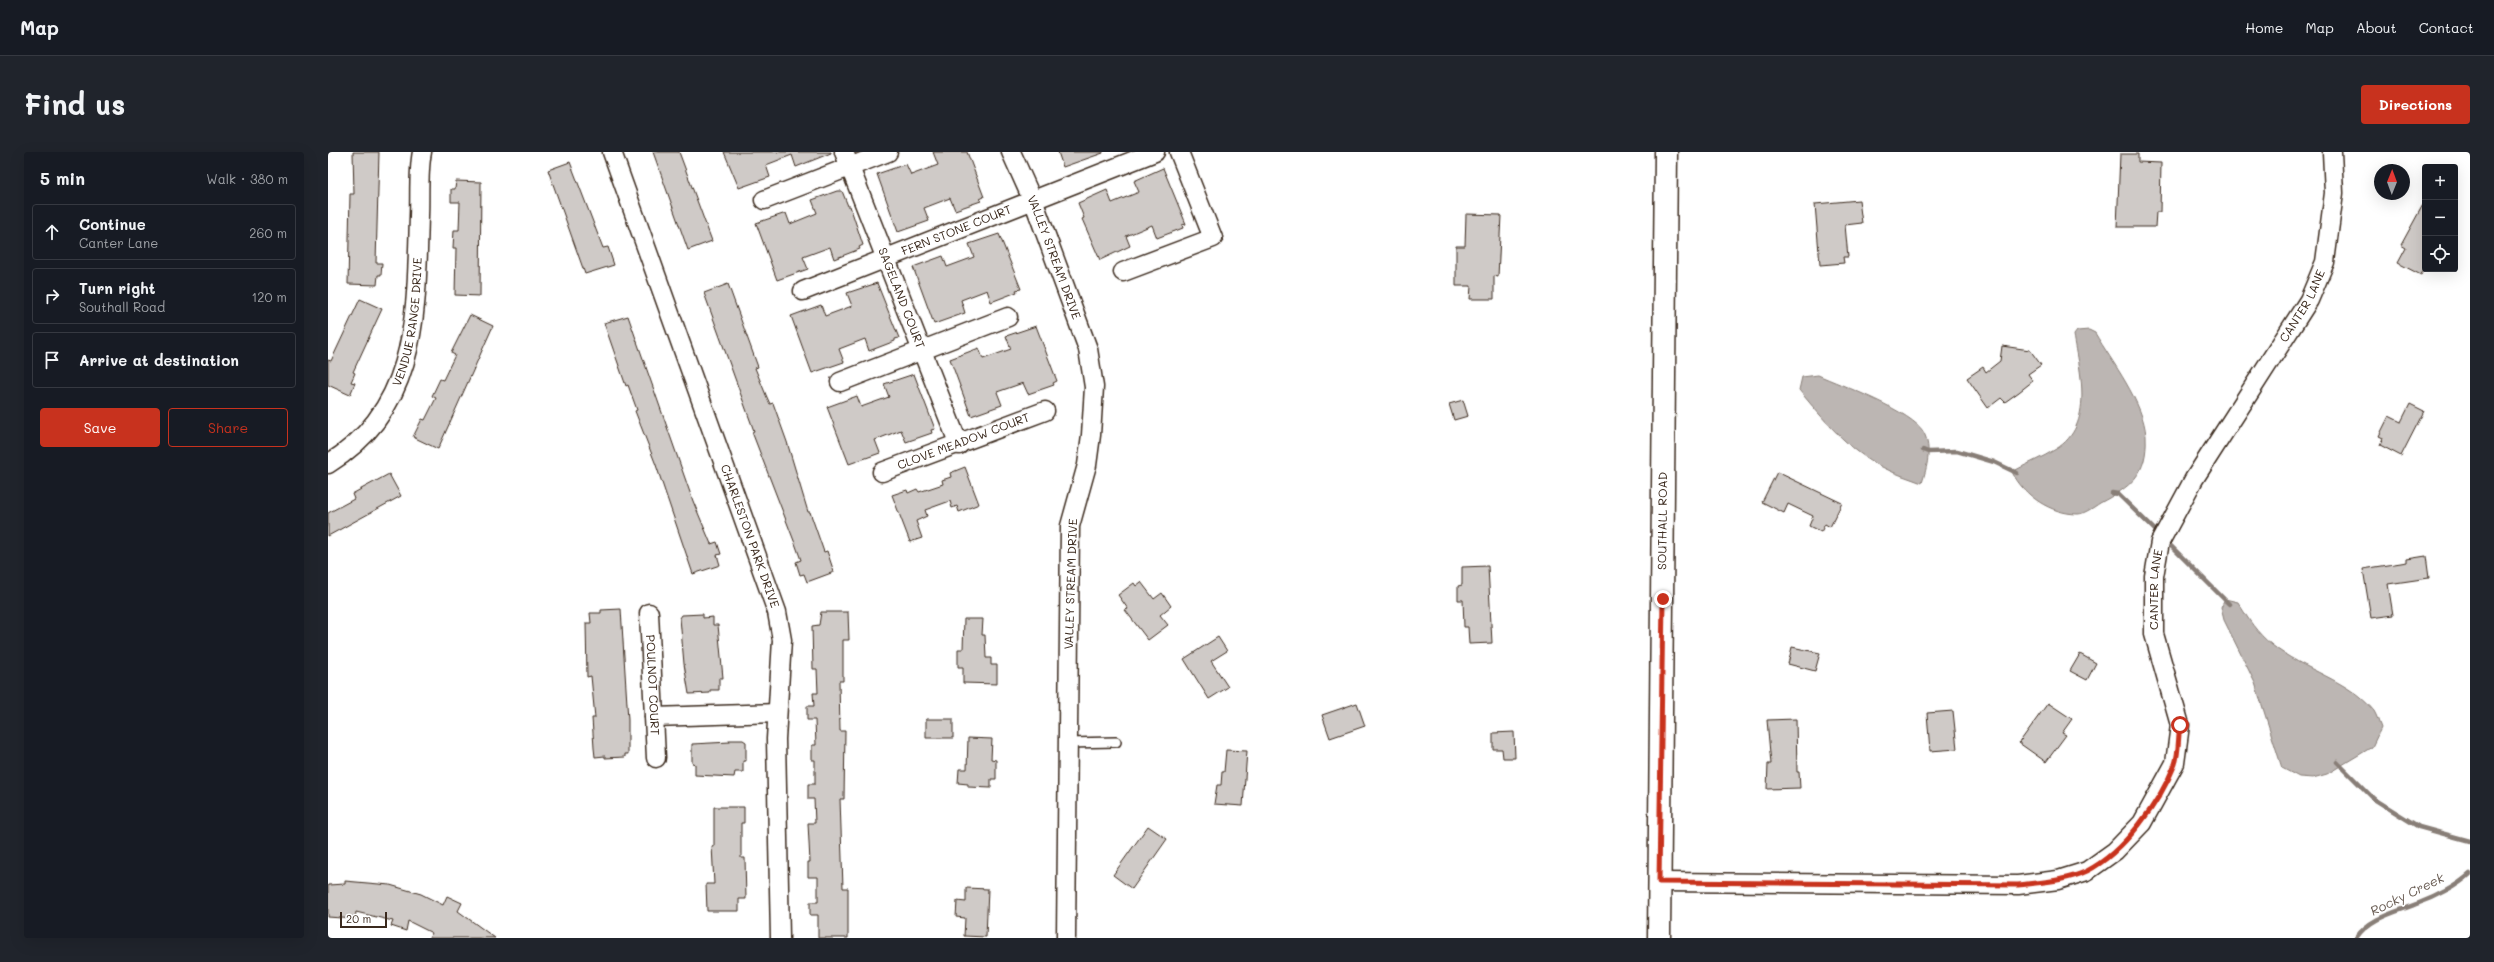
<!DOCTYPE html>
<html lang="en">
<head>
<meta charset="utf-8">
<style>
	:root { --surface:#171b24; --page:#20242c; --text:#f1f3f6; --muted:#9ea1a6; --line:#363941; --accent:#c8321e }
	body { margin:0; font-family:Mali,sans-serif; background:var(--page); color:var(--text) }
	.controls { position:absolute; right:12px; top:12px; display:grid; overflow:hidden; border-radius:4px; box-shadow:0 4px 16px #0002 }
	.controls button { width:36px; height:36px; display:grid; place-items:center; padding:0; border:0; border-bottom:1px solid var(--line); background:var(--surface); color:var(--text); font:20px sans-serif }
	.compass { position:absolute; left:2046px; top:12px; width:36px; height:36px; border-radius:50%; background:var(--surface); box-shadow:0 4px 16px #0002; rotate:1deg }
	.scale { position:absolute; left:12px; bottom:10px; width:47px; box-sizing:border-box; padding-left:4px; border:2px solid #3b2a1e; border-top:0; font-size:11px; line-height:14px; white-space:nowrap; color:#3b2a1e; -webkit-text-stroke:3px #fff; paint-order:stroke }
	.stop { position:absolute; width:12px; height:12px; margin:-9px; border:3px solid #c8321e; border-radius:50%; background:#fff }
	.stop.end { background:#c8321e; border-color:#fff; box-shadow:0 1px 4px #0008 }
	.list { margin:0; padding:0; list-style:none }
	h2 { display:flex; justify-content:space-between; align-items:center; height:52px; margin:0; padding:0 16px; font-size:17px }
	h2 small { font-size:13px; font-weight:400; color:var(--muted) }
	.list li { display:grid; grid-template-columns:26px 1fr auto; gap:12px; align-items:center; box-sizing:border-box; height:56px; margin:0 8px 8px; padding:0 8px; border:1px solid var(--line); border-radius:4px }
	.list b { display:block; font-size:15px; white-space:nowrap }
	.list p { margin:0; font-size:13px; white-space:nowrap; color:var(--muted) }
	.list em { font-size:13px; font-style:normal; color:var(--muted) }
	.actions { display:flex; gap:8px; padding:12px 16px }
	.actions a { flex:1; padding:9px 0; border:1px solid var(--accent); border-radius:4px; text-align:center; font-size:14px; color:var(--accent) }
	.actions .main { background:var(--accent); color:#fff }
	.icon { flex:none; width:22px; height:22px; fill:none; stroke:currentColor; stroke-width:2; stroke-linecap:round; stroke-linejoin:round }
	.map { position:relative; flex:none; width:2142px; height:786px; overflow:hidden; border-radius:4px }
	header { display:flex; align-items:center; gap:24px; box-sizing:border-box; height:56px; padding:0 20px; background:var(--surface); border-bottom:1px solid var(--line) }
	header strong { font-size:19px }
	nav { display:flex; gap:22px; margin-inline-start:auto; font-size:14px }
	.intro { display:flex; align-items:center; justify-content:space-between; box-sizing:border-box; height:96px; padding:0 24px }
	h1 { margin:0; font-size:28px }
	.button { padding:10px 18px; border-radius:4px; background:var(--accent); color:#fff; font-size:14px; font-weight:700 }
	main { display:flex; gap:24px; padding:0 24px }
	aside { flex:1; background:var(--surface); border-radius:4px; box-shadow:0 4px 16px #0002 }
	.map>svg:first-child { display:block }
	.water { fill:#bcb6b3; stroke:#887e77 }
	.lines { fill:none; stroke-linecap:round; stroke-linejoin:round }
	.stream { stroke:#887e77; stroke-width:4.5 }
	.building { fill:#cfcac7; stroke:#3b2a1e }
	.lane-casing { stroke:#3b2a1e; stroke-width:12 }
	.street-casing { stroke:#3b2a1e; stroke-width:21 }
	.secondary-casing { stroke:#3b2a1e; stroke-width:25 }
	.lane { stroke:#fff; stroke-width:9 }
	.street { stroke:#fff; stroke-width:18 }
	.secondary { stroke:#fff; stroke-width:22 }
	.route { stroke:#c8321e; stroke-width:5 }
	.labels { text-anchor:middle; stroke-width:3; stroke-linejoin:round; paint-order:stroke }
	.street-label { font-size:12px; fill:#3b2a1e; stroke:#fff }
	.water-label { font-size:13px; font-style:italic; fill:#685b52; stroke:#fff }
</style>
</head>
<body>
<header>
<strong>Map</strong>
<nav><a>Home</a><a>Map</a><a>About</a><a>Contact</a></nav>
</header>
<div class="intro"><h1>Find us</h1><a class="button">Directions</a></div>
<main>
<aside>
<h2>5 min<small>Walk · 380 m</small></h2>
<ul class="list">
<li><svg class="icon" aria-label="ahead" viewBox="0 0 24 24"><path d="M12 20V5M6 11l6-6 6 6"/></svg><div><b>Continue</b><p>Canter Lane</p></div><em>260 m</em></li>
<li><svg class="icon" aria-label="right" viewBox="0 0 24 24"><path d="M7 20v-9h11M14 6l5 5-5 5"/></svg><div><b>Turn right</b><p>Southall Road</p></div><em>120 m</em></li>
<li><svg class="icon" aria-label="arrive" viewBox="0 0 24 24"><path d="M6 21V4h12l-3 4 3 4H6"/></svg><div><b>Arrive at destination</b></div></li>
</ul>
<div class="actions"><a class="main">Save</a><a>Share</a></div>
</aside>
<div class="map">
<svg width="2142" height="786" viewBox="0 0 2142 786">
	<rect width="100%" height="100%" fill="#fff"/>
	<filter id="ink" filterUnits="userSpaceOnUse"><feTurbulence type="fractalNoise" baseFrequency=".025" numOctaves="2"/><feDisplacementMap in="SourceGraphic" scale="8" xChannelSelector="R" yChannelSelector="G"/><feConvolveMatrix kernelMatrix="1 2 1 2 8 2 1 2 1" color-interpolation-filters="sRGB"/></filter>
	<g filter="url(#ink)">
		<path class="water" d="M1761,178l6,3c17,29 49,70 51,103 2,39 -16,51 -46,67 -6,4 -16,11 -22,11 -27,0 -54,-18 -66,-42 14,-8 30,-14 44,-23 39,-24 24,-77 18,-114l3,-4z
			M1490,223c23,10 96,37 106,58 8,16 3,34 -2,50 -13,-5 -27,-9 -40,-16 -34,-17 -59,-48 -83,-77l3,-13z
			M1897,447l13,3c10,17 19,31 34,43 31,25 77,35 102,66 3,5 5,12 7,17l-9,19 -45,27 -14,4 -14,-1 -17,-9 -27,-85 -31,-63 -3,-12z"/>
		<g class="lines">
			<path class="stream" d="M1595,298l5,2 29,-1 37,11 23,11
				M1784,341l6,1 42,41
				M1837,388l64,64
				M2009,610l37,37 45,28 51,14
				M2028,786c14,-21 41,-26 63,-35 17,-6 38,-17 51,-29"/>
		</g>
		<path class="building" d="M25,0h26l-3,111h6l-1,12h-3l-1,10 -29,-1 2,-90h4z
			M325,0h26l33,89 -24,9z
			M396,0h107v1l-35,14 -4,-12 -26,10 4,12 -31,11z
			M605,0h34l17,45 -4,2 1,2 -26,9 -5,-12 -26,10 5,13 -31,11 -21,-58 29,-10 5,11 27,-10z
			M730,0h45v1l-40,14z
			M1792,2h18v8l23,1 -1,49h-4l-1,15h-38z
			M242,10l33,86 5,-1 6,18 -29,9 -37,-104z
			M835,16l23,56 -4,1 1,3 -26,10 -5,-13 -26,11 4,10 -30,14 -18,-41 2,-1 -6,-15 29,-13 5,13 27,-11 -5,-11z
			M128,29l25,1 -1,114 -25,-1 1,-47h-3l1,-18h5l1,-28h-9v-13h4z
			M509,39h5l6,15h2l13,39 -4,2 1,2 -26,10 -4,-12 -27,10 5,12 -31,11 -21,-57 30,-10 4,11 27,-11 -5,-13z
			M1531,48l3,23 -17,2 3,32h-5l1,6 -24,2 -5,-61z
			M2097,49v66l-4,8 -23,-12 8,-15 -5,-3z
			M1138,62l35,1 -3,62 -4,-1v23h-24l1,-13h-15v-40h9z
			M671,82l22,55 -5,1 1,2 -26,10 -4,-12 -26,10 4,13 -31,11 -21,-57 30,-11 4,11 27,-10 -5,-13z
			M549,131l22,55 -4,1v2l-26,10 -4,-12 -26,10 5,13 -32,11 -21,-57 30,-11 4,11 27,-10 -5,-13z
			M400,132l30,83 -3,1 11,27 4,9 3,-1 14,39 21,70h2l14,40 3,-1 7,21 -27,10 -3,-8 -4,1 -4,-13 5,-2 -5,-14 -44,-114 2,-1 -50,-138z
			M32,147l22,10 -29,63 2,1 -4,9 4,1 -5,12 -22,-10v-25l3,1z
			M142,163l23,11 -55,123 -25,-12 9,-18 3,1 11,-22 -4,-2 8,-17 3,1 12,-25 -4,-2z
			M300,164l65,185 18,43 6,-2 4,12 -4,1 3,10 -27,9 -37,-109 -21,-54 2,-1 -9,-25 -2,1 -22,-63z
			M708,174l21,55 -4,2 1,2 -26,9 -5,-11 -26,9 5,13 -31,11 -21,-57 29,-11 4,11 28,-10 -5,-13z
			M1674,194l28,4 11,15 -13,9 5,7 -14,11 -14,10 -4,-4 -13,10 -21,-30 16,-11 3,5 14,-11z
			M586,222l21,55 -4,1 1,3 -26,9 -5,-12 -26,10 5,13 -31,11 -22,-57 30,-11 4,11 28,-10 -5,-13z
			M1135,248l5,16 -14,4 -5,-16z
			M2082,252l14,7 -23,45 -21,-11 3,-7 -4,-2 10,-20 12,6z
			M637,315l14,37 -20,8 -2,-6 -5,2 -2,-7 -25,9 2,6 -11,5 6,17 -12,4 -18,-47 15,-5 1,3 9,-4 2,3 24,-8 -1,-4 9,-3 -1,-4z
			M1449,320l65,31 -12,24 -5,-3 -4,8 -12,-6 4,-10 -25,-12 -4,9 -22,-11z
			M61,322l12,22 -73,40v-23l26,-14 -2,-5z
			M2098,404l3,22 -41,6 5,31 -22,3 -8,-49 44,-7v-3z
			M1160,414l4,77 -23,1 -1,-17h-4l-1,-27h-5v-14l4,-1v-18z
			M813,430l13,17 8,-6 9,13 -11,9 8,10 -20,15 -23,-30 3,-1 -10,-14 16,-12 2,3z
			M293,457l7,111v34h-3v3l-20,1v-2l-10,1 -1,-9 -2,-30h3l-4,-42 -4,1 -1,-54h5l-1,-10h11v-3z
			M493,460h27l1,28h-6v41h-4l1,50h5l-1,68h-4l3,89h5v50h-30v-23h-8v-13h8v-25h-10v-15h2l-2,-39h7l-1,-24h-6v-15h7v-24h-3v-15h4l-1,-25h-8v-14h7l-1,-13h5l-1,-24h-4l-1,-43 7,-1z
			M375,462v4l10,-1v8h5l5,53h-4v12h-9v3l-21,1 -5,-30 -4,-46 2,-3z
			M636,467h19l-1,16h3l1,23h5v7h6v19l-34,-1v-16h-5v-18h5z
			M890,485l9,14 -16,10 17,26 -19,12 -25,-40z
			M1464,495l28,6 -5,18 -27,-7z
			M1752,502l16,9 -9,17 -17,-9z
			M1029,551l8,23 -35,12 -8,-23z
			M1720,551l24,16 -10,14 4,2 -20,27 -27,-19z
			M1625,559l4,38 -27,2 -3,-38z
			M598,567h27v19h-27z
			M1468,567l1,53h2l1,16 -33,1 1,-25h3l-4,-44z
			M1186,580l1,26h-12l-1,-9h-9v-16z
			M640,586l24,1 -1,20 5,1v19h-5v9l-23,-1v-3l-10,-1 1,-14h8z
			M401,588h14l3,2v19h-3v11h-8l-1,5 -39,-2v-11l-3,-1v-19l38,-2z
			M898,598l21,1 -4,55 -29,-2 3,-19h4l1,-13h2z
			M386,655h30v16h-3v35h4l1,41h-7v12h-32l-1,-27h8l-2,-38h2z
			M820,674l19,13 -35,50 -19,-14z
			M17,729l45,4 31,9 22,11 4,-9 15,7 -4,8 37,27h-66l3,-5 -24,-12 -2,10 -15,-5 2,-5 -37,-9 -1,7 -27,-2v-32l17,-1z
			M638,736l22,1 -2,48 -22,-1 1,-18 -9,-1 1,-16 9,1z"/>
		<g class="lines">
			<g class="lane-casing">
				<path id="lane" d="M739,591l49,-1"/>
			</g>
			<g class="street-casing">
				<g id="street">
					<path id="s1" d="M284,0l165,460 5,28 -6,99 4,199"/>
					<path id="s2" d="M516,0l115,293"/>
					<path id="s3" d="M683,0l25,56 52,141 6,38 -3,48 -4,30 -17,61 -4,412"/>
					<path d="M436,48l124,-48"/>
					<path d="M795,120l90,-34 -34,-86"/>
					<path id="s4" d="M475,139l352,-139"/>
					<path d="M512,230l168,-65"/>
					<path id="s5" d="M0,312c92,-56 88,-154 91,-248 1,-21 -1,-44 3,-64"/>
					<path id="s6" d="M554,320l163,-61"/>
					<path id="s7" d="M321,461l7,145"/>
					<path d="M326,565l123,-4"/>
					<path id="s8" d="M1331,730l359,3 40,-5 29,-9 28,-20 27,-28 33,-60 5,-38 -26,-91v-58l6,-34 34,-63 115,-179 16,-38 9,-69 -2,-41"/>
				</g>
			</g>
			<g class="secondary-casing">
				<g id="secondary">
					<path id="s9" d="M1331,786l7,-786"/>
				</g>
			</g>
			<use href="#lane" class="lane"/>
			<use href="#street" class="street"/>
			<use href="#secondary" class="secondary"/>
		</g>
	</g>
	<g class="lines" filter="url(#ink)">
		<path class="route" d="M1335,447l-4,283 359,3c23,-3 48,-4 69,-14 37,-19 73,-69 88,-107 4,-11 3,-27 5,-39"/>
	</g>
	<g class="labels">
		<g class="street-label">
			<text dy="4" stroke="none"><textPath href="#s4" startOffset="165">FERN STONE COURT</textPath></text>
			<text dy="4" stroke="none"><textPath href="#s3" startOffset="114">VALLEY STREAM DRIVE</textPath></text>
			<text dy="4" stroke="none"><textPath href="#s2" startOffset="157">SAGELAND COURT</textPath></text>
			<text dy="4" stroke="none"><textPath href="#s8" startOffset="1073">CANTER LANE</textPath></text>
			<text dy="4" stroke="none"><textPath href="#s5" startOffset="171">VENDUE RANGE DRIVE</textPath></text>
			<text dy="4" stroke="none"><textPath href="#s6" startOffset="87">CLOVE MEADOW COURT</textPath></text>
			<text dy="4" stroke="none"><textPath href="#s9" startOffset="417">SOUTHALL ROAD</textPath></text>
			<text dy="4" stroke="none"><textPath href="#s1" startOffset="408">CHARLESTON PARK DRIVE</textPath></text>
			<text transform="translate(743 432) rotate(-88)" y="4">VALLEY STREAM DRIVE</text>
			<text dy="4" stroke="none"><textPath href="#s8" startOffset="749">CANTER LANE</textPath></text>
			<text dy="4" stroke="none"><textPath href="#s7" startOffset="72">POULNOT COURT</textPath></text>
		</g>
		<g class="water-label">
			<text transform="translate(2079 742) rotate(-26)" y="5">Rocky Creek</text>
		</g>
	</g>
</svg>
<div class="controls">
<button>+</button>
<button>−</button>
<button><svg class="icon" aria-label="locate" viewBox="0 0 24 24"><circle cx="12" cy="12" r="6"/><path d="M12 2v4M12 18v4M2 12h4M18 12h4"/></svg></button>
</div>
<svg class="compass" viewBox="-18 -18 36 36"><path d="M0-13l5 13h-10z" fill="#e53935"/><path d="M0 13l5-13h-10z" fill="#9ea1a6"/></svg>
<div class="scale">20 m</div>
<div class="stop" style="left:1852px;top:573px"></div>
<div class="stop end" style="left:1335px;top:447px"></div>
</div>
</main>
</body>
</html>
